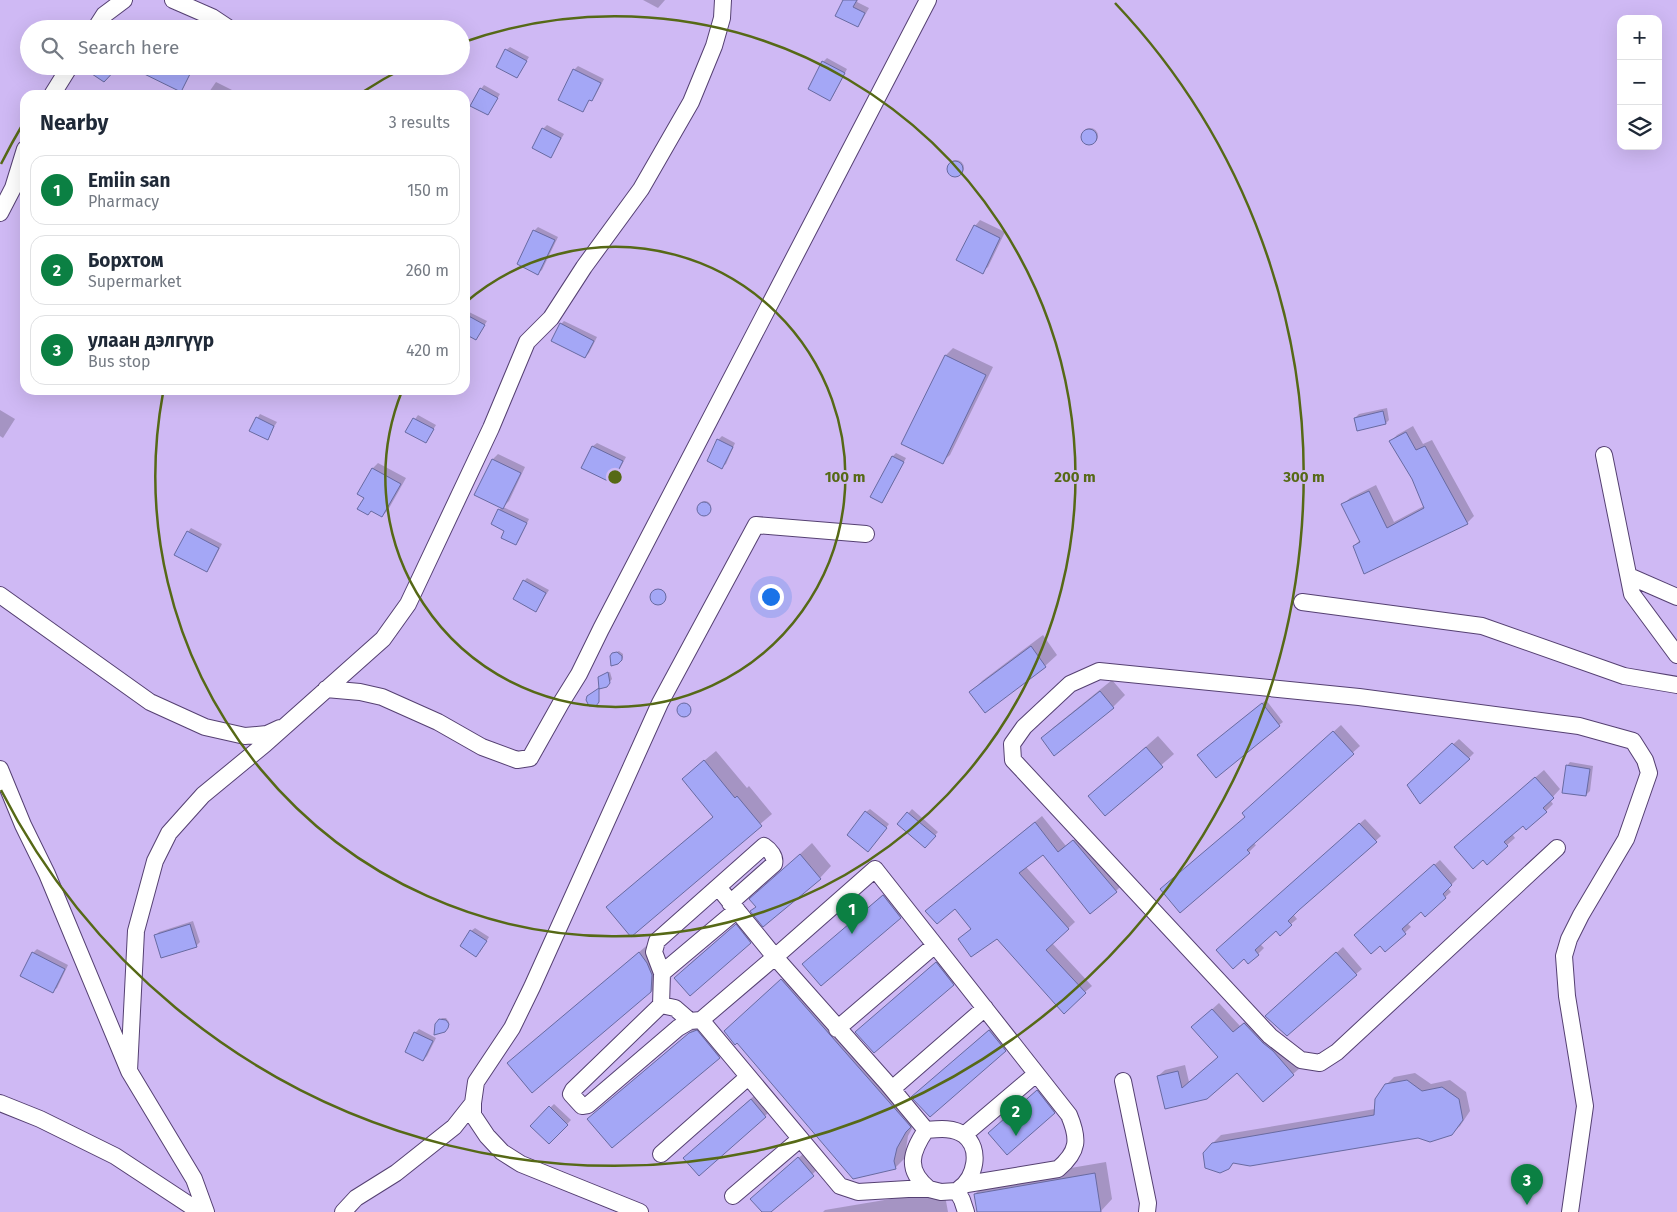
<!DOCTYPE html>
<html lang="en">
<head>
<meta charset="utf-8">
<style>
	:root { --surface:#fff; --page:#f2f2f3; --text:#1f2937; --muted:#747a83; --line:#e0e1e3; --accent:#0b8043 }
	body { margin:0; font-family:"Fira Sans",sans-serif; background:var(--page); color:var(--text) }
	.controls { position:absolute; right:15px; top:15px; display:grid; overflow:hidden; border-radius:10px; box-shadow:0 5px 20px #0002 }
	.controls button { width:45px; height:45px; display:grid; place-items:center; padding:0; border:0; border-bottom:1px solid var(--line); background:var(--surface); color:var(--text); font:25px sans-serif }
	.you { position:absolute; left:770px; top:596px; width:18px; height:18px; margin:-12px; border:4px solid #fff; border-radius:50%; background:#1a73e8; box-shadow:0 0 0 8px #1a73e833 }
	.badge { display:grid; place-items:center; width:32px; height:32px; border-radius:50%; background:var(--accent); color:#fff; font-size:16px; font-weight:700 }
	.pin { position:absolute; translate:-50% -41px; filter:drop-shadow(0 1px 2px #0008) }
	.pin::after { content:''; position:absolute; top:26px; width:18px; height:15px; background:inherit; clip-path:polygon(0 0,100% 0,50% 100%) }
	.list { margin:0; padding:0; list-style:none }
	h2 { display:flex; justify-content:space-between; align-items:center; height:65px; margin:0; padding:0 20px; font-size:21px }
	h2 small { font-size:16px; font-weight:400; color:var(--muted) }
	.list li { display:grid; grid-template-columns:32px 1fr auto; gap:15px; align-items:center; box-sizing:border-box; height:70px; margin:0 10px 10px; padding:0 10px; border:1px solid var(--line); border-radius:15px }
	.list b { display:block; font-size:19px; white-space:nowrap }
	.list p { margin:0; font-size:16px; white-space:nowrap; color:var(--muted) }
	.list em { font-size:16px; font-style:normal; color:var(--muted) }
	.icon { flex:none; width:28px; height:28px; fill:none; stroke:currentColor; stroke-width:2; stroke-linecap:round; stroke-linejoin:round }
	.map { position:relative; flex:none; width:1677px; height:1212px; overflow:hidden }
	.search { position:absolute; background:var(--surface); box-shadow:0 5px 20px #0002; left:20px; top:20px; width:450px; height:55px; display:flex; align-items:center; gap:12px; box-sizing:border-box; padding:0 18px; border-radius:28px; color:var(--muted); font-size:19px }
	.panel { position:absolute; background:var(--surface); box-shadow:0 5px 20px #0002; left:20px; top:90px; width:450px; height:305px; border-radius:15px }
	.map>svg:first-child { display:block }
	.shadow { fill:#0003 }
	.building { fill:#a4a7f6; stroke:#686aa1 }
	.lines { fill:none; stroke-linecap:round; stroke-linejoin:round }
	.minor-casing { stroke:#554072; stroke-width:18 }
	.minor { stroke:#fff; stroke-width:16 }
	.ring { fill:none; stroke:#566916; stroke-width:2.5 }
	.centre { fill:#566916; stroke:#cfb9f4; stroke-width:2.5 }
	.ring-label { font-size:15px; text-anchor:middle; font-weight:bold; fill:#566916; stroke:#cfb9f4; stroke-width:4; stroke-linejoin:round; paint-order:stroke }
</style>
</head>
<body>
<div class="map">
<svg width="1677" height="1212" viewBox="0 0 1677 1212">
	<rect width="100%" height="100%" fill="#cfb9f4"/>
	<path class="shadow" d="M643,0h22l-7,8z
		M841,0h17l-1,2 12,6 -7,12 -4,5 -14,-24z
		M510,47l19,10 -12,20 -11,-27z
		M827,58l20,11 -14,27 -3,3 -21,-11 14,-26z
		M578,66l26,13 -9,17 -3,4 -2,-1 -7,11 -9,-40z
		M216,82l18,9 -2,4h-25z
		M484,85l16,9 -12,20 -7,-25z
		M547,125l17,9 -13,22 -8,-27z
		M1082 136a8 8 0 1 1 16 0a8 8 0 1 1-16 0Z
		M948 168a8 8 0 1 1 16 0a8 8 0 1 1-16 0Z
		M980,220l25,12 -17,35 -6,5 -7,-46z
		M538,227l20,10 -16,33 -4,3 -4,-42z
		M465,310l22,11 -11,18 -11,-7z
		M564,321l33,16 -8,16 -4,4 -24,-33z
		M953,348l40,19 -43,88 -8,7 4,-107z
		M1387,408l2,12 -3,3 -31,-5 4,-4z
		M0,410l15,9 -12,19 -3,-2z
		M260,414l17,8 -10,16 -17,-8z
		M418,415l18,10 -10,16 -19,-10z
		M1413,426l10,18 9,-4 42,76 -7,7 -113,23 6,-6 -17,-36 7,-6 26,-13 18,37 30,-16 -11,-27 -22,-38 6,-6z
		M722,436l13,7 -9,21 -4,3 -4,-27z
		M597,443l29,14 -11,21 -3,4 -29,-15 10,-21z
		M896,453l10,5 -21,40 -3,3 -10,-5 21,-40z
		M498,454l27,13 -16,34 -6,6 26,12 -10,21 -3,4 -10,-14 -7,-20 3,-3 -9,-48z
		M378,463l28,15 -18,32 -6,6 -17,-19 8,-29z
		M699 507a6 6 0 1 1 12 0a6 6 0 1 1-12 0Z
		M191,528l31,16 -12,23 -3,3 -19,-38z
		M527,578l22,12 -13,20 -12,-29z
		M652 596a7 7 0 1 1 14 0a7 7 0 1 1-14 0Z
		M1043,635l14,20 -12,11 -60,46 -14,-19 11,-12z
		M619,651l4,3v4l-5,5 -5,-9z
		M610,672l2,7 -4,5 -7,-8z
		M1112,680l13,15 -12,12 -59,47 -12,-16 12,-11z
		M1266,700l17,22 -4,3 -77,27z
		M679 709a6 6 0 1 1 12 0a6 6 0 1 1-12 0Z
		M1341,725l19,21 -107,97 3,2 -7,7 -69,59 66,-95 4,-9z
		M1158,736l16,18 -69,60 -15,-18z
		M1459,739l15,14 -5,5 -55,22z
		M716,751l31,37 2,-2 23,28 -141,121 -24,-28 107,-91 -20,-47z
		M1570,762l23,4 -3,25 -4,4 -19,-29z
		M1544,770l16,19 -10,11 3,4 -7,7 -23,13 -11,10 3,4 -8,7 -44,-5z
		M870,809l19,15 -18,23 -5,-35z
		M912,809l26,23 -10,11 -29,-19z
		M1042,816l24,30 15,-12 42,50 -7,7 -73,-38 -17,14 49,55 -23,21 40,43 -7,6 -88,-54 -38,1 13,-11 -17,-21 -28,4z
		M1365,819l16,17 -88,78 4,5 -6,5 -15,5 -16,15 4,4 -6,6 -10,8 -4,-4 -21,-14z
		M812,843l19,23 -11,12 -63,28 6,-18z
		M1440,860l17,19 -9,9 3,4 -26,23 -4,-4 -14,12 4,4 -25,23 -25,-20z
		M895,884l17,21 -12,12 -96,47z
		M748,914l13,16 -11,12 -63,24z
		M193,921l7,21 -4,4 -41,-10 4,-4z
		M475,928l14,9 -9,15 -9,-21z
		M651,942l12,37 -12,13 -130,60z
		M1343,947l19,22 -6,5 -84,37z
		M37,949l31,16 -11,23 -4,3 -20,-38z
		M948,952l16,20 -11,12 -85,37z
		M794,969l123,150 -9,17 -2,13 1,7 -12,12 -158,-148z
		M1219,1003l21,23 11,-9 49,51 -7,6 -56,-3 -71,37 -8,-32 7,-6 20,-5 4,17 30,-25 -20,-36z
		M442,1018h4l3,4v4l-5,5 -7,-8z
		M1001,1019l16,20 -12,11 -92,47z
		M702,1022l28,23 -11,12 -130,62 12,-12z
		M419,1029l17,9 -9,18 -4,4 -8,-27z
		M1415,1073l16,11 19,-4 16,12 4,19 -10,15 -9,8 -33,2 -184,26 -5,6 -16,-25 8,-8 154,-26 11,-24 8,-8z
		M1049,1080l17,21 -12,11 -65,21z
		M763,1088l14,17 -78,70 -3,-28z
		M554,1104l17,16 -22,23 -17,-17z
		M811,1147l14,16 -56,49h-6l-11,-13z
		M1106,1162l6,37 -11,12 -123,1 -3,-18 12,-12z
		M944,1190l4,22h-125l2,-2z"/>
	<path class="building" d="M843,0h14l-4,7 12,6 -7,14 -23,-11z
		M505,49l22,12 -10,17 -21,-11z
		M822,61l23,12 -15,28 -22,-12z
		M80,66h39l-15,16z
		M128,66h66l-13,26z
		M573,69l28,14 -9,18 -3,-1 -6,12 -25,-12z
		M480,88l18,10 -10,17 -18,-9z
		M542,128l19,10 -10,20 -19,-10z
		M1081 137a8 8 0 1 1 16 0a8 8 0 1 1-16 0Z
		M947 169a8 8 0 1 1 16 0a8 8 0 1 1-16 0Z
		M974,225l26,13 -17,36 -27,-14z
		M533,230l22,10 -17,35 -21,-11z
		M465,314l20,11 -9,15 -11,-6z
		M560,323l34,18 -9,17 -34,-17z
		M945,355l41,20 -43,89 -42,-20z
		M1383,411l3,13 -29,7 -3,-13z
		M256,417l18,9 -6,14 -19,-9z
		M413,418l21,11 -8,14 -21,-11z
		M1406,432l10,18 9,-4 43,78 -104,50 -11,-28 7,-4 -19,-38 28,-13 18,37 37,-20 -12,-29 -23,-38z
		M717,439l16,8 -11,22 -15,-8z
		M592,446l31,15 -11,22 -31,-15z
		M892,456l12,6 -22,41 -12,-6z
		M492,459l29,14 -18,36 -29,-14z
		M372,468l29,16 -19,33 -11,-6 -3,4 -11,-6 7,-11 -7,-4z
		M697 509a7 7 0 1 1 14 0a7 7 0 1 1-14 0Z
		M498,509l29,14 -11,22 -15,-7 3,-7 -13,-7z
		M187,531l32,17 -12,24 -33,-17z
		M523,580l23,13 -10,19 -23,-13z
		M650 597a8 8 0 1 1 16 0a8 8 0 1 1-16 0Z
		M1031,646l15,21 -61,46 -16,-21z
		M617,652l5,4v4l-4,4 -7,2 -1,-10 2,-3z
		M608,672l2,11 -3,4 -8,2 -1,-12z
		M599,688v14l-3,4h-7l-3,-6 1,-4z
		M1100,691l14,17 -60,48 -13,-18z
		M1262,703l18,23 -64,52 -19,-23z
		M677 710a7 7 0 1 1 14 0a7 7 0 1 1-14 0Z
		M1333,731l21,23 -107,96 3,3 -70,60 -20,-24 85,-72 -3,-4z
		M1452,743l18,16 -50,45 -13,-19z
		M1146,747l17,20 -58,49 -17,-20z
		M704,760l31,38 2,-2 25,30 -131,111 -25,-30 107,-90 -31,-38z
		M1566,765l24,4 -4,27 -24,-3z
		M1535,777l19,21 -11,10 4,4 -21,18 -3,-4 -19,16 4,4 -21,19 -4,-5 -10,9 -19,-22z
		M865,811l22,17 -19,24 -21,-17z
		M907,812l29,24 -11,12 -28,-24z
		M1035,822l23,30 15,-12 44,52 -27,22 -47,-59 -24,18 50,56 -23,21 40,43 -22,21 -67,-75 -26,18 -13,-18 13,-10 -16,-20 -18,15 -12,-13z
		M1359,823l18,19 -78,68 -11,11 4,4 -12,11 -4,-5 -21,19 4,5 -11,9 -4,-5 -11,10 -17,-19z
		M800,854l21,25 -58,48 -13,-16 6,-4 -7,-8z
		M1434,864l18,21 -9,9 3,4 -21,19 -4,-5 -19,17 4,5 -21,18 -5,-6 -9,8 -17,-19z
		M883,895l18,23 -80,68 -19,-22z
		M190,924l7,23 -36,11 -7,-23z
		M736,924l15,19 -61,53 -16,-18z
		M470,930l17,11 -11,16 -16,-11z
		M32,952l33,17 -12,24 -33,-17z
		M639,952l8,11 5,12 -1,17 -119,101 -25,-30z
		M1336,952l21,23 -70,61 -22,-20z
		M936,962l18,23 -80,68 -19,-21z
		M781,979l130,148 -5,5 -9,16 -3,13 2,8 -43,10 -116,-136 -2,2 -11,-14z
		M1212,1009l21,23 11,-9 19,20 10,8 21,24 -31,27 -26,-29 -30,26 -42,10 -8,-33 21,-5 4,17 36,-31 -27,-30z
		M439,1019l7,1 3,4 -1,4 -3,4 -11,3 1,-11z
		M697,1030l23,28 -108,90 -25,-29 102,-86z
		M989,1030l17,21 -76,66 -19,-20z
		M414,1032l19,9 -10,20 -18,-9z
		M1407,1080l15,11 20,-4 17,12 4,21 -11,15 -22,7 -12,-4 -168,28 -17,-3 -4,6 -9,4 -15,-5 -2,-15 9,-10 162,-28 1,-16 10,-15z
		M1037,1090l18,23 -48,42 -19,-22z
		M751,1099l15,18 -67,59 -16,-18z
		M549,1106l19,19 -19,19 -19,-18z
		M798,1157l16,19 -43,36h-9l-12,-13z
		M1095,1173l6,39h-124l-3,-18z"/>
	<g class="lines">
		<g class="minor-casing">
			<path id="minor" d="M173,0l39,17 18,12
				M95,29l9,-14 20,-15
				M52,95l18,-29
				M0,213l13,-25 12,-39
				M1604,455l28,139 45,61
				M1629,576l48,21
				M0,595l150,107 55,25 40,9 22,-2 13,-6
				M1302,602l180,24 142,50 53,9
				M326,689l34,3 22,5 56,25 44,25 35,13 13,-2 31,-55 18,-29 22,-45 327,-629
				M0,769l23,56 24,49 82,197 65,108 12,33
				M1557,848l-220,204 -17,11 -19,-3 -31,-24 -257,-276 -1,-16 12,-17 46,-43 29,-13 260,26 220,29 54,15 12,19 4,13 -23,66 -45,76 -12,24 -5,17 3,40 18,110 -15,106
				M718,887l57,70 100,-88 194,246c10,24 10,36 -11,54l-91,15
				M662,973l75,-63
				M661,1005l14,3 15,13
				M701,1020l-11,1 -12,7 -90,77 -6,1 -11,-12 2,-4 88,-85 1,-32 -8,-21 3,-11 107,-95c6,4 12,11 10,18l-44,39
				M837,1029l98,-84
				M129,1071l7,-140 19,-70 14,-28 34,-38 62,-51 118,-105 25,-35 83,-176 36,-86 24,-24 33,-51 57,-78 50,-87 23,-56 8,-28 1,-18
				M1123,1081l25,122 -1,9
				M892,1089l93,-81
				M0,1103l40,16 75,37 85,56
				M473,1103v12l14,21 15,16 19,12 119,48
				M926,1130l-39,-47 -112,-126 -74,63 139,166 18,6 50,-3h21l12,3 16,-1 5,9 4,12
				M964,1135l72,-61
				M661,1154l87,-77
				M929,1189c-24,-19 -18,-37 -3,-59 12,-1 27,-3 38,5 18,14 11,43 -5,54
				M733,1196l67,-57
				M343,1212l13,-14 40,-25 58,-46 19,-24 3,-21 36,-54 20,-41 128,-284 96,-178 110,9"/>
		</g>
		<use href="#minor" class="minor"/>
	</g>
	<g class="ring">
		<path d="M466 302A230 230 0 1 1 402 391"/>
		<path d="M361 93A460 460 0 0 1 406 67M461 43A460 460 0 1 1 163 393"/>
		<path d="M1 164A689 689 0 0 1 24 122M1115 3A689 689 0 1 1 1 790"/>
	</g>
	<circle cx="615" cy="477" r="8" class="centre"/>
	<g class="ring-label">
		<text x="845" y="482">100 m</text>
		<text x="1075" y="482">200 m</text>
		<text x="1304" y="482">300 m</text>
	</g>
</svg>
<div class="controls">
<button>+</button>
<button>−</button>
<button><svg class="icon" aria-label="layers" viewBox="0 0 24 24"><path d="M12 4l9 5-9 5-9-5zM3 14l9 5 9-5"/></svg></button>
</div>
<div class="you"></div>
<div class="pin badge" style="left:852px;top:934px">1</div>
<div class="pin badge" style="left:1016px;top:1136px">2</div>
<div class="pin badge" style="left:1527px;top:1205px">3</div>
<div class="search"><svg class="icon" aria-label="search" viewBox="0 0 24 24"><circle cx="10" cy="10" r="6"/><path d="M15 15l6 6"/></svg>Search here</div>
<section class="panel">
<h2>Nearby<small>3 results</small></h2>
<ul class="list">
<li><span class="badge">1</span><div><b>Emiin san</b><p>Pharmacy</p></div><em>150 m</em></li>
<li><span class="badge">2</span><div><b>Борхтом</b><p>Supermarket</p></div><em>260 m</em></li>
<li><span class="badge">3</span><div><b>улаан дэлгүүр</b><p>Bus stop</p></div><em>420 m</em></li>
</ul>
</section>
</div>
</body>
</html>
